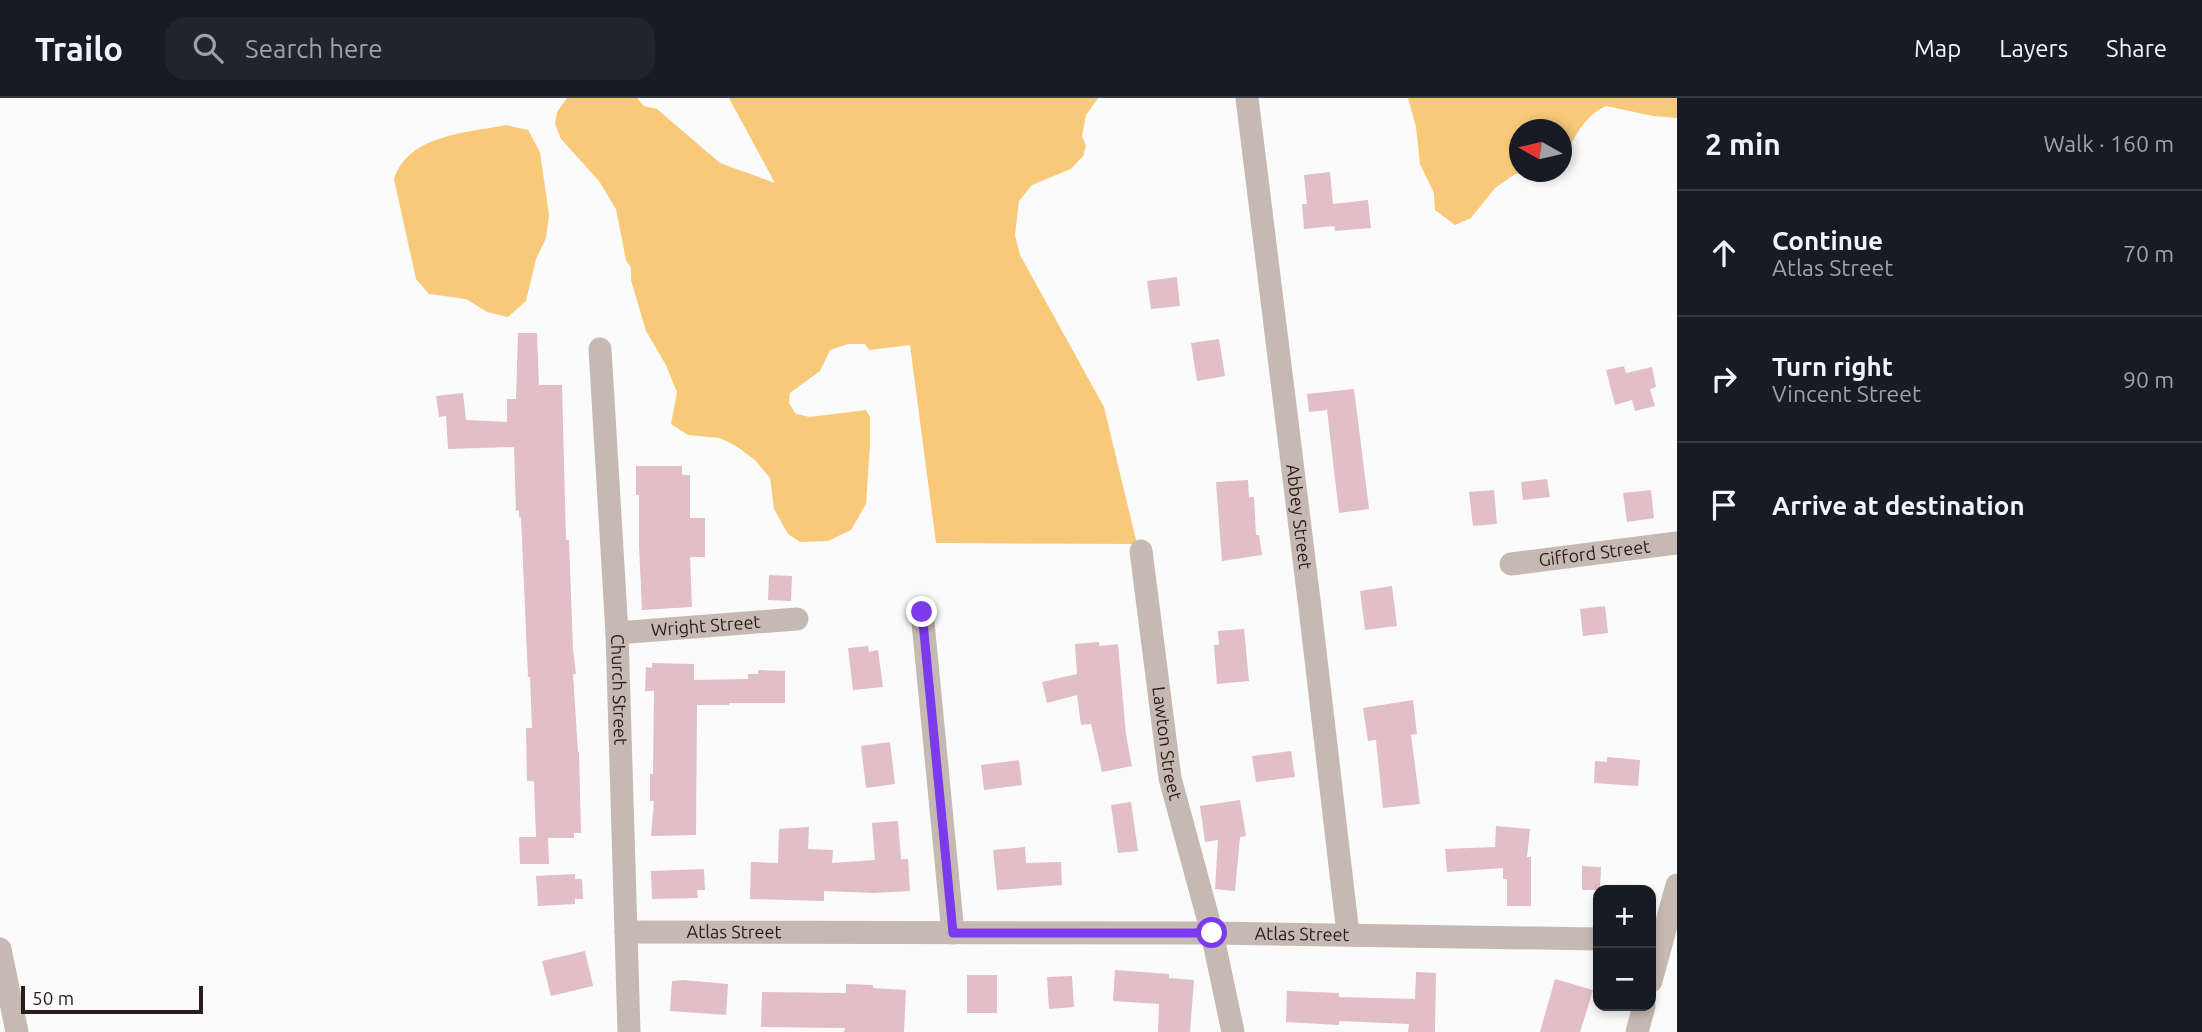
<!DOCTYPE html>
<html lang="en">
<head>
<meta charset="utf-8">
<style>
	:root { --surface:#171b24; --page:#20242c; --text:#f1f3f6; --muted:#9ea1a6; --line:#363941 }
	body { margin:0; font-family:Ubuntu,sans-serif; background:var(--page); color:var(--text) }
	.controls { position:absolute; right:21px; bottom:21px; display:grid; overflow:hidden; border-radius:14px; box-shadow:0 4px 10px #0003 }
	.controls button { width:63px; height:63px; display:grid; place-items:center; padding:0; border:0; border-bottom:2px solid var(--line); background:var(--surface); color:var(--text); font:35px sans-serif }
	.compass { position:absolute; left:1509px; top:21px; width:63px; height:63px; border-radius:50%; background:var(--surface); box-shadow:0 4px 10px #0003; rotate:278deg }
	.scale { position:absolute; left:21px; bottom:18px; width:182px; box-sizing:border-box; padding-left:7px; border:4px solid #291c1a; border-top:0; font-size:19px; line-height:24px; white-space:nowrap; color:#291c1a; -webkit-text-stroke:5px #fbfbfb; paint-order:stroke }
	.stop { position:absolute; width:21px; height:21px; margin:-16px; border:5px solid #7c3aed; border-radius:50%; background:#fff }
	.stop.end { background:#7c3aed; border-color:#fff; box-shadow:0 2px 7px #0008 }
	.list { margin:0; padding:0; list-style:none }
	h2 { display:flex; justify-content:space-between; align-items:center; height:91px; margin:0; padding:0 28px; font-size:30px }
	h2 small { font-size:23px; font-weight:400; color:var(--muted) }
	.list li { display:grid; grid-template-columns:46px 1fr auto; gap:21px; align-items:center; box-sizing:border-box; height:126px; padding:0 28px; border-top:2px solid var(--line) }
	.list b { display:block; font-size:26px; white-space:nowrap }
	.list p { margin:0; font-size:23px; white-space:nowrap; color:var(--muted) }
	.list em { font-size:23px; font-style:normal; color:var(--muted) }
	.icon { flex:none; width:38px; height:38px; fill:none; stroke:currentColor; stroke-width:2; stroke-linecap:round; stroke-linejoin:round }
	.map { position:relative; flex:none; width:1677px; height:934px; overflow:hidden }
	header { display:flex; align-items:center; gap:42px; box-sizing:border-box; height:98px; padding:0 35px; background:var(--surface); border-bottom:2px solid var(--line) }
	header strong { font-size:33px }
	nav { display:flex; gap:38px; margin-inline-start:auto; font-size:24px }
	.search { width:490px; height:63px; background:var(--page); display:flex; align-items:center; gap:18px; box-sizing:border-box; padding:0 24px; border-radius:21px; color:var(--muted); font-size:26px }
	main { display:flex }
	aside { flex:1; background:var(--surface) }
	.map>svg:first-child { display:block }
	.green { fill:#f9c97a }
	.building { fill:#e2bec6 }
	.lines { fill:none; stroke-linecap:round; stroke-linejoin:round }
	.minor { stroke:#c6b9b1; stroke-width:23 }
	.route { stroke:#7c3aed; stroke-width:9 }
	.labels { text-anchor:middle; stroke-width:5; stroke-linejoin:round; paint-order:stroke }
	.street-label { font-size:18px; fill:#291c1a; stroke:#fbfbfb }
</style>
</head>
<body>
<header>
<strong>Trailo</strong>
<div class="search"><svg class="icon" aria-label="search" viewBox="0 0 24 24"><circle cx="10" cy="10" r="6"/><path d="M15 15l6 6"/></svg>Search here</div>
<nav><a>Map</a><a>Layers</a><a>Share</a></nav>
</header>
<main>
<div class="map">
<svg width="1677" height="934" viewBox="0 0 1677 934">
	<rect width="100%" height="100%" fill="#fbfbfb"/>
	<path class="green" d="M567,0h70l7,8 13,3 63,54 55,20 -46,-85h369l-12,17 -4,21 4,10 -3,10 -12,13 -39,16 -13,16 -4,34 5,20 84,152 33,137 -201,-1 -26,-198 -41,5 -4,-6h-17l-18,6 -10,21 -30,22 -1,10 7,11 14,3 56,-7 4,7v27l-4,60 -15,26 -23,11 -28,1 -12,-8 -14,-25 -4,-31 -15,-18 -19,-14 -16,-8 -32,-3 -17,-11 6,-32 -11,-27 -20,-34 -15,-51v-12l-5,-8 -10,-51 -17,-28 -38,-42 -6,-15 2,-12z
		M1408,0h269v20l-24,-2 -47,-10c-22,9 -33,35 -44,54v-30h-42v42h24l-29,2 -20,14 -24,30 -16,7 -20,-15 -1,-17 -14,-29 -4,-37z
		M506,27l22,5 12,22 9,63 -3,23 -10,21 -10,42 -18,16 -21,-5 -21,-13 -37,-5 -13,-15 -22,-100c15,-45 73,-46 112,-54z"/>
	<path class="building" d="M1330,74l3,32 35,-4 3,28 -36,3 -1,-5 -30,3 -2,-25h5l-3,-29z
		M1177,179l3,29 -29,3 -4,-28z
		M518,235h19l2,52h23l4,155h3l4,110 3,24h-3l5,78h1l2,81h-7v5h-26l1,26h-29l-1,-27h17l-2,-56h-7l-1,-53h6l-2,-51h-2l-7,-160h-2v-7l-3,1 -2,-64 -66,2 -2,-33 -7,1 -3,-21 27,-3 3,27 41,2v-23h9z
		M1219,241l6,37 -28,5 -6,-38z
		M1624,268l2,7 26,-6 4,20 -6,2 5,17 -20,5 -3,-11 -17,5 -9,-35z
		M1354,291l15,120 -30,4 -12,-103 -18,2 -2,-18z
		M636,368h46v9h8v43h15v39h-15l2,50 -50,3 -3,-65v-50h-3z
		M1547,381l3,18 -27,3 -2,-18z
		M1248,382l1,17h5l2,38h3l3,20 -40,6 -6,-79z
		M1494,392l3,34 -24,2 -4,-34z
		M1651,392l3,28 -27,4 -4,-29z
		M769,477l23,1 -1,25 -23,-1z
		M1392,488l5,40 -32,4 -5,-39z
		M1605,508l3,27 -25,3 -3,-27z
		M1244,531l5,52 -32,3 -3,-39h5l-1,-14z
		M1099,544v4l19,-2 8,91 6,31 -30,6 -11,-48 -10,1 -4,-30 -30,8 -5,-21 35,-8 -2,-30z
		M868,548l1,6 9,-2 5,37 -30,3 -5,-42z
		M652,565l42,1v16l54,-1v-5h10v-4l27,1v32h-56v2h-32l-1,130 -45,1 3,-35h-4v-27h3l1,-83h-9l1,-24 6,1z
		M1413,602l4,34 -6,1 9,69 -37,4 -7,-68 -8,1 -5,-33z
		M890,644l5,42 -29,4 -5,-42z
		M1291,653l4,26 -39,5 -4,-26z
		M1607,659l33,3 -2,26 -44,-3 1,-22 12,1z
		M1019,662l3,25 -38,5 -3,-25z
		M1240,702l6,36 -6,1 -5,54 -20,-2 3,-49 -13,2 -5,-36z
		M1131,704l7,49 -20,2 -7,-48z
		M898,723l3,38h7l2,32 -36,2 -50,-2v10l-74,-2 1,-37 27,1 1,-34 30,-2 -1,22 25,1 -1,13 43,-3 -3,-37z
		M1496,728l34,3 -3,28h4v49h-24v-27h-4v-11l-56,4 -2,-23 50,-2z
		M1025,749l1,16 35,-1 1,23 -65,5 -4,-40z
		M1582,768l19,1 -1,23h-18z
		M704,771l1,21h-8l1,8 -46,1 -1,-28z
		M575,776v5h7l1,20h-8v5l-37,2 -2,-30z
		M585,853l8,35 -42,10 -9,-35z
		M1115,872l54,4v4l25,2 -4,52h-32l1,-28 -46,-3z
		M1416,874l20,1 -1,59h-27l1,-8 -70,-3v4l-53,-3 1,-31 52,2v4l76,2z
		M967,877h30v38h-30z
		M1072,878l2,31 -25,2 -2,-32z
		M1555,881l38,11 -13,42h-40z
		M683,882l45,4 -2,31 -56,-4 2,-30z
		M846,886l27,1v3l33,2 -2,42h-60l1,-4 -84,-1 1,-35 84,1z"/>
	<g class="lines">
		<g class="minor">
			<path id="s1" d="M1247,0l63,510 38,326"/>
			<path id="s2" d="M600,251l17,284 12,399"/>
			<path id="s3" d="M1141,453l29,227 42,155 21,99"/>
			<path id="s4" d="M1511,466l166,-21"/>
			<path d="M922,514l31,321"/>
			<path id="s5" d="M617,535l180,-14"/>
			<path id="s6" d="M626,834l586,1 386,6"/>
			<path d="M0,851l17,83"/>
			<path d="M1651,883l26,-96"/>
			<path d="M1637,934l7,-26"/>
		</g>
	</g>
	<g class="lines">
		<path class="route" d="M922,514l31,321h259"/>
	</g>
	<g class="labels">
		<g class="street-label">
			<text dy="6" stroke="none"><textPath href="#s1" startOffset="422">Abbey Street</textPath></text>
			<text dy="6" stroke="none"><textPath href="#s4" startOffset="84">Gifford Street</textPath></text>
			<text dy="6" stroke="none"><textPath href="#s5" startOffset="89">Wright Street</textPath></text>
			<text dy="6" stroke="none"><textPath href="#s2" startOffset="341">Church Street</textPath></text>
			<text dy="6" stroke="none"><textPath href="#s3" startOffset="194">Lawton Street</textPath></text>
			<text dy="6" stroke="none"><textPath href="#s6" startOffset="108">Atlas Street</textPath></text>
			<text dy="6" stroke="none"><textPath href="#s6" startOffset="676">Atlas Street</textPath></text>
		</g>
	</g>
</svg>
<div class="controls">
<button>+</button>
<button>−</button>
</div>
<svg class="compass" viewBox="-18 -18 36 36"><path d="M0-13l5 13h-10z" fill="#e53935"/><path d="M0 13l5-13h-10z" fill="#9ea1a6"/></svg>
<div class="scale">50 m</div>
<div class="stop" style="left:1212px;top:835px"></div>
<div class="stop end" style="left:922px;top:514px"></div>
</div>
<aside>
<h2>2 min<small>Walk · 160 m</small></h2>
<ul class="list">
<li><svg class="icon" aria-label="ahead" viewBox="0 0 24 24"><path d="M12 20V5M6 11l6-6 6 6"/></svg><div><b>Continue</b><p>Atlas Street</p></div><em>70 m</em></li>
<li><svg class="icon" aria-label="right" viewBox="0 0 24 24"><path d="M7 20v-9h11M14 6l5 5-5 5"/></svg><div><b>Turn right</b><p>Vincent Street</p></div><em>90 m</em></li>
<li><svg class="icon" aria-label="arrive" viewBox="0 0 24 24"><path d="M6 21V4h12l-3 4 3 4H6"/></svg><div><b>Arrive at destination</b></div></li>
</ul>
</aside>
</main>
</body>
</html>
